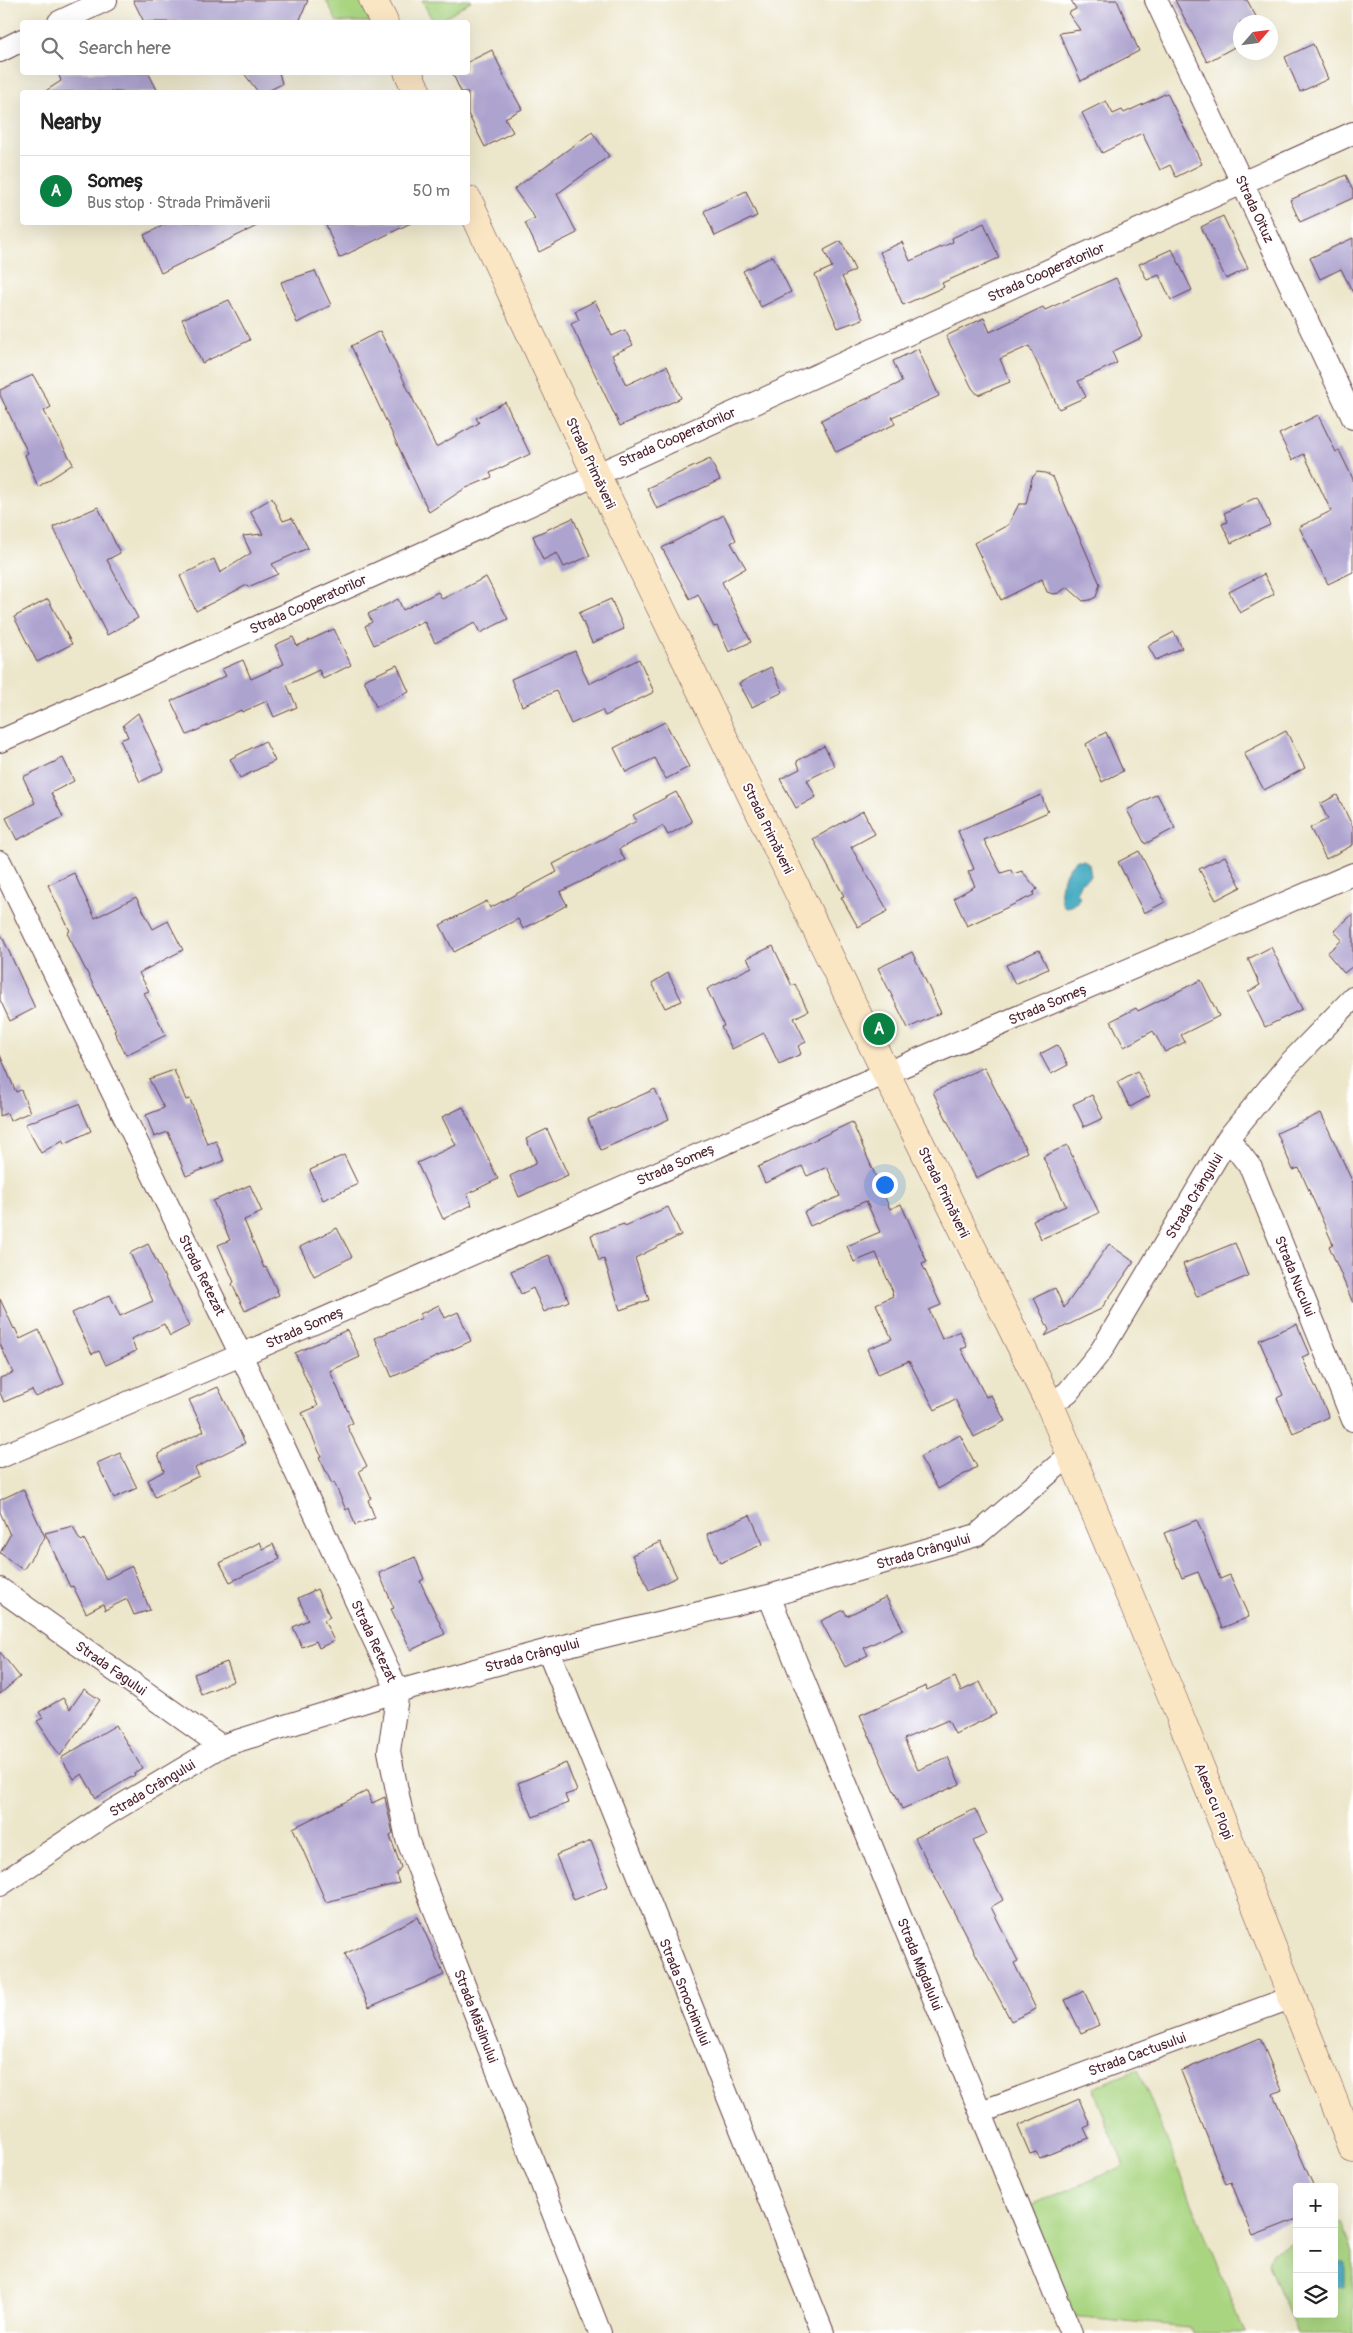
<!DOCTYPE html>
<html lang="en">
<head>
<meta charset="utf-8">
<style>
	:root { --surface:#fff; --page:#f6f6f6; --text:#222; --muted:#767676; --line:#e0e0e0; --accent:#0b8043 }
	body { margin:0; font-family:Pangolin,sans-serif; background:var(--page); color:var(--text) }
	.controls { position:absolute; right:15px; bottom:15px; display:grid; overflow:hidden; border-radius:5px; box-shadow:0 5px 20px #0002 }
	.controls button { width:45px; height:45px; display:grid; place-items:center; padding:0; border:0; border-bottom:1px solid var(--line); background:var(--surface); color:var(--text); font:25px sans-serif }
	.compass { position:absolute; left:1233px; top:15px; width:45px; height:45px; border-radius:50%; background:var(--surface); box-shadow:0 5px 20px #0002; rotate:62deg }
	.you { position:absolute; left:884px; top:1184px; width:18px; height:18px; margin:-12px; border:4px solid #fff; border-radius:50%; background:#1a73e8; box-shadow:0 0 0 8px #1a73e833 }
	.badge { display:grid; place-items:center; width:32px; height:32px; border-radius:50%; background:var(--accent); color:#fff; font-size:16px; font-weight:700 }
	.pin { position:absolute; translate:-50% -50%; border:2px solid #fff; box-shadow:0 1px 5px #0006 }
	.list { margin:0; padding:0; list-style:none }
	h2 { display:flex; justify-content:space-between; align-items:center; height:65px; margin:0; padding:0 20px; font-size:21px }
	h2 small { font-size:16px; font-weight:400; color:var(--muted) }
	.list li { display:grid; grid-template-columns:32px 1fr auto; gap:15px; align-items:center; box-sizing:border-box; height:70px; padding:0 20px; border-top:1px solid var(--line) }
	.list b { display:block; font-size:19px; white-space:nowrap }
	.list p { margin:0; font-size:16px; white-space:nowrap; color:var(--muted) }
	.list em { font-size:16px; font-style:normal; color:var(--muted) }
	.icon { flex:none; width:28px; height:28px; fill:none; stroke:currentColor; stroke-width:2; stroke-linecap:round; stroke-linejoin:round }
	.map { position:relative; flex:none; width:1353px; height:2333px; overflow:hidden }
	.search { position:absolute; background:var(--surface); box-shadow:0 5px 20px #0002; left:20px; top:20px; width:450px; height:55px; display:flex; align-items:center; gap:12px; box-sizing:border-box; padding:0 18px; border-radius:5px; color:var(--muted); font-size:19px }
	.panel { position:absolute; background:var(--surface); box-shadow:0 5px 20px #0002; left:20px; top:90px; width:450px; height:135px; border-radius:5px }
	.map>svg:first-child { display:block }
	.green { fill:#a9d581; stroke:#7a7a56 }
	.water { fill:#3fa9bf; stroke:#446475 }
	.building { fill:#ada3cf }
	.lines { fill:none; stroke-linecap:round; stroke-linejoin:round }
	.street-casing { stroke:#623d43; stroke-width:24 }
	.secondary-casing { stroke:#623d43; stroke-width:29 }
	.street { stroke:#fff; stroke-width:22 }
	.secondary { stroke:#fbe6c4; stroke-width:28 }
	.labels { text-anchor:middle; stroke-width:4; stroke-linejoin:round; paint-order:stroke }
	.street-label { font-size:14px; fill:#4a1f2b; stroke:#fff }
</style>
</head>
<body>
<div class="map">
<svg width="1353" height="2333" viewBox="0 0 1353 2333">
	<rect width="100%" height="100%" fill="#fff"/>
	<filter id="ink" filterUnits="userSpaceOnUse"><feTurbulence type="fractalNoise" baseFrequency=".02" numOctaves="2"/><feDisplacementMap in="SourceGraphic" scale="10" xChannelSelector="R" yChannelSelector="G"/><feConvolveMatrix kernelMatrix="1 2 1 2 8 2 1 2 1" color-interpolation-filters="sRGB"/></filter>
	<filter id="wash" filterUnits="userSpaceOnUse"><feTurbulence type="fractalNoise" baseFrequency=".0096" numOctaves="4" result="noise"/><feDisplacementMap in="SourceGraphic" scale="20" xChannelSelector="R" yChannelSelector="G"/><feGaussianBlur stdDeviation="1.12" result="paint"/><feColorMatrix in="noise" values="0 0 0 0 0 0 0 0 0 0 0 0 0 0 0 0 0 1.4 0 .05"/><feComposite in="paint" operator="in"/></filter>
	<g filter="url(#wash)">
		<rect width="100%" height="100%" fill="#ece6ca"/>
		<path class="green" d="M326,0h38l11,22h-38z
			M422,0h50l-33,22h-6z
			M1138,2069l107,264h-53l-3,-6 -118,-11 -43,-109 96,-41 -31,-78z
			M1341,2223l12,29v81h-56l-29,-70 4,-12 25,-10v73h37v-88z"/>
		<path class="water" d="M1076,860h8l5,4 2,12 -11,7 -3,9 3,5c-4,8 -8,10 -16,10 -8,-14 0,-37 12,-47z
			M1334,2262h11v25l-11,-1z"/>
		<g id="blocks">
			<path class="building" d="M133,0h175l-9,22h-155z
				M1071,0h46l22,51 -58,30 -22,-48 21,-3 -12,-17 8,-4z
				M1175,0h72l12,22h-19v22l-33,18z
				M1313,44l15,35 -28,13 -15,-35z
				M492,50l12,25h-1l19,34 -17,9 8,14 -28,15 -17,-33v-22h-7l-9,-20h16v-10z
				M58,72h90l10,20h-114l17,-11z
				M243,72h36l3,12 -16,8h-8z
				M1167,93l35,71 -26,13 -6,-12 -10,5 -18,-37 -40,20 -20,-40 24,-12 7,13 9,-4 2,3z
				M592,132l17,24 -52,38 20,39 -38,19 -14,-29 10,-5 -21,-29z
				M1346,175l7,16v7l-53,24 -10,-22z
				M746,191l11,25 -42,20 -11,-25z
				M1223,216l25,52 -22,11 -25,-52z
				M170,222h95l-104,51 -17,-38z
				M325,222h88l-74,36z
				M984,223l15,35 -57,25 2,4 -41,18 -23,-53 22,-10 8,19 43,-19 -1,-4z
				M1353,238v55l-12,-24 -21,10 -10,-21z
				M841,241l14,29 -13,7 21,42 -25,9 -23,-53 17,-8 -8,-17z
				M1172,249l20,41 -21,10 -12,-25 -12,5 -8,-16z
				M773,256l18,36 -30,15 -18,-36z
				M315,271l16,34 -34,18 -16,-41z
				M1116,278l27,59 -31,15 5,11 -39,18 8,16 -27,12 -30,-63 -29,13 10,23 -32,13 -6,-7 -26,-52 38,-18 6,14 53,-25 2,3z
				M229,300l21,40 -48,23 -20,-44z
				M595,301l17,35 13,-6 8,15 -21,10 14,30 41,-19 14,32 -61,28 -49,-102 8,-4 -4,-9z
				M380,331l56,116 43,-24 -3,-5 29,-16 25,52 -40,19 2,4 -28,12 -35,23 -78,-166z
				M918,349l21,47 -47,21 3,7 -59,28 -15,-32 81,-38 -9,-21z
				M33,375l18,32 -7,4 29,53 -35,23 -13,-32 3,-2 -28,-58v-5z
				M1318,415l18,37 3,-2 14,29v93l-25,12 -29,-57 32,-16 -27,-57 -12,6 -13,-26z
				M710,459l10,21 -63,29 -10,-21z
				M1037,472l8,1 8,4 47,107 -4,13 -6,3 -7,1 -16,-14 -8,6 -6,1 -6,-2 -5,-13 -41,21 -27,-57 34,-18 11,-21h7l6,-26z
				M1257,497l13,28 -39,18 -9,-19 6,-2 -4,-9z
				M272,498l11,23 9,-3 16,30 -36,16 6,10 -30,13 -1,-2 -51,26 -16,-35 34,-17 6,14 31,-20 -8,-17 20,-2 -13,-23z
				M98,507l22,46 -13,7 31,58 -31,17 -54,-108z
				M724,515l12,25 -5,3 15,25 -24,14 29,60 -22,10 -12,-26 -3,1 -16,-33 -8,5 -28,-51z
				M573,518l17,38 -26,11 -7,-14 -14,7 -10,-24z
				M1264,574l10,20 -34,19 -11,-21z
				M486,577l22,42 -28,14 -5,-10 -40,20 -11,-22 -50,24 -9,-19 7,-4 -4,-8 30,-15 5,11 35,-18 4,7z
				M48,599l24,45 -35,18 -23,-45z
				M611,599l13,30 -32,14 -13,-30z
				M334,629l17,36 -28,14 -4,-9 -32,15 10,22 -23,10 -7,-16 -25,11 -1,-2 -54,25 -16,-34 55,-25 -4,-7 21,-9 8,19 33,-15 -9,-19 18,-8 4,9z
				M1174,632l8,16 -26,12 -8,-14z
				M575,651l14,33 50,-25 15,33 -49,24 -3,-6 -31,14 -15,-33 -34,15 -11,-27z
				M397,665l12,27 -33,15 -12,-27z
				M771,667l12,25 -31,15 -13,-24z
				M138,713l26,57 -24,12 -20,-42 8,-3 -5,-12z
				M665,722l24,45 -23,12 -11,-21 -29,14 -12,-24z
				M1286,731l19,37 -41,22 -20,-37z
				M1106,732l17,39 -21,11 -16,-38z
				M265,741l10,20 -35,17 -10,-19z
				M824,746l11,20 -28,14 9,17 -20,11 -16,-29 20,-10 -3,-8z
				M63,758l11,23 -23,12 12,24 -46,23 -11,-22 29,-15 -12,-26z
				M676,792l16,30 -24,13 -5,-9 -44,23 6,11 -65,32 7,13 -44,24 -5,-10 -64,33 -14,-27 47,-24 3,7 67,-36 -4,-8 84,-43 -4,-6z
				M1157,794l18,34 -30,16 -18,-34z
				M1041,795l7,17 -64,28 17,33 10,-3 2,4 9,-3 15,18 -4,4 1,2 -67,31 -13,-28 21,-12 -7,-14 6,-3 -16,-38z
				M1337,795l16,32v18l-27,14 -16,-31 18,-9 -8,-15z
				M863,811l12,23 -24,13 37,64 -30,16 -17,-30 3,-1 -31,-57z
				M1139,851l26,51 -21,11 -26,-51z
				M1225,856l16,31 -25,13 -17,-31z
				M74,873l21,45 41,-21 17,32 15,-8 15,29 -44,23 10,18 -5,2 22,42 -40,20 -12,-24 2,-1 -49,-97 3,-2 -22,-46z
				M1353,914v52l-9,7 -17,-20 15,-13 -8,-9z
				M0,932l35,76 -25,13 -10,-21z
				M773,946l19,40 3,-2 13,27 -14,7 12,24 -8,4 3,8 -22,10 -15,-31 -32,16 -11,-22 3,-1 -17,-37 45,-22 -5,-9z
				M1271,947l31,62 -37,18 -17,-35 12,-7 -12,-26z
				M1039,950l9,19 -33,15 -9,-19z
				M912,952l29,61 -33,15 -30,-60z
				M668,973l14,28 -17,7 -13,-25z
				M1201,980l18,36 -38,19 4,7 -20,10 -12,-21 -29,16 -13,-26 25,-13 2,3z
				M1057,1045l11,20 -17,9 -11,-20z
				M0,1055l16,37 5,-2 9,22 -20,9 -3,-8 -7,3z
				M984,1067l43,85 -51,26 -43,-86z
				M174,1070l12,30 4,-1 17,45 9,-3 8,20 -38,15 -18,-44 -14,5 -8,-22 18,-7 -15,-29z
				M1137,1071l13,25 -20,11 -13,-25z
				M655,1089l14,30 -68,31 -13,-31z
				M1092,1095l11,23 -19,9 -11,-23z
				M79,1104l12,27 -27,13 -1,-4 -22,13 -16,-29z
				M463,1107l35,72 -31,15 5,11 -29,14 -26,-56 39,-18 -14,-28z
				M1321,1113l32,70v120l-24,-57 4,-2 -34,-76 -6,2 -16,-37z
				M852,1122l38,87 11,-5 26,58 -5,2 19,41 -12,5 13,29 18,-8 7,16 -6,2 25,48 5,-2 14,26 -31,16 -19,-38 -20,11 -26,-49 -31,13 -11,-25 25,-10 -16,-35 17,-8 -1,-3 1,-1 -17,-39 -22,9 -7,-16 33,-14 -14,-31 -56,25 -6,-14 36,-16 -13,-29 -20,9 -5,-10 -37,17 -7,-16z
				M547,1129l21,46 -49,22 -9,-21 27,-13 -11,-24z
				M1067,1145l32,68 -58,26 -8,-19 33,-14 -23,-49z
				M344,1155l14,29 -35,16 -13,-30z
				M250,1185l12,27 -18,8 20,48 2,-1 13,28 -34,16 -13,-27 2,-2 -16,-37 12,-5 -17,-39z
				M668,1207l13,28 -46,23 14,42 -29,10 -16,-51 -5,2 -8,-26 33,-11 1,2z
				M337,1228l15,29 -38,19 -14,-29z
				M1235,1243l13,33 -51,21 -14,-33z
				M148,1244l41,82 -19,10 -6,-12 -33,15 5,12 -30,14 -7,-14 -7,3 -20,-41 38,-18 10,21 33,-15 -23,-48z
				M1109,1244l25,18 -14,20 -19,27 -56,27 4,-6 -15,-32 21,-10 9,20z
				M549,1255l20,46 -25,11 -11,-24 -12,6 -10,-23z
				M0,1299l14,30 1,-1 5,11 19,-9 25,54 -28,13 -4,-7 -28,12 -4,-9v-15l13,-5 -13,-29z
				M439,1305l6,13 13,-6 13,29 -79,36 -17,-39 47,-20 -2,-4z
				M1297,1324l13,30 -8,3 27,60 -36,16 -16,-35 6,-3 -24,-55z
				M347,1330l13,27 -30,14 23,52 -6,3 20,40 -8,5 12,27 -3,2 7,18 -20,7 -6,-17 -3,2 -12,-28 -2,2 -13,-27 2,-1 -19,-43 16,-7 -23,-53z
				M218,1387l27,56 -50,25 4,8 -44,21 -7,-17 16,-9 -6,-17 46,-23 -15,-31z
				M960,1435l17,32 -39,22 -18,-32z
				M120,1453l17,35 -23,10 -17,-35z
				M23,1489l22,48 -22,33 -23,-17 10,-18 -10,-23v-12z
				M750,1515l13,29 -43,19 -13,-29z
				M1197,1520l23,59 10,-4 19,42 -27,11 -24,-56 -16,6 -18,-45z
				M73,1526l6,13 3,2 2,-2 22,40 26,-13 18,44 -16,5 -7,-16 -22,11 -2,-6 -17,9 -13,-27 -3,1 -25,-54z
				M260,1542l3,7 10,-5 7,15 -50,23 -10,-19z
				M660,1542l17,35 -28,13 -17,-35z
				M415,1557l9,22 -4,2 25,53 -34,16 -20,-41 3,-1 -15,-35z
				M317,1589l13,28 -6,3 10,21 -15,7 -3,-7 -14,6 -9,-20 15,-7 -10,-22z
				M886,1597l17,32 -39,19 4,7 -23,12 -24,-46 23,-11 3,6z
				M0,1652l20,25 -20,17z
				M227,1662l7,19 -33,13 -7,-20z
				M955,1677l6,14 19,-9 16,32 -41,20 -7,-14 -44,19 14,31 30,-13 12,27 -58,25 -42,-94 66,-29 1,4z
				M84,1689l16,11 -40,56 -23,-35 6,-3 -4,-6 24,-14 7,11z
				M116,1725l26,43 -8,5 1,2 -39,23 -14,-24 -8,5 -13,-21z
				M566,1763l11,28 -12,4 3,8 -35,14 -15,-34z
				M367,1791l5,12 13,-6v1l8,36 -3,2 11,31 -5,7 3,9 -73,19 -33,-74z
				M975,1809l12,25 -14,7 30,59 -12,7 27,54 -4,2 22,46 -25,12 -96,-183z
				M591,1841l17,45 -34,14 -18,-45z
				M418,1917l26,58 -75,32 -24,-53z
				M1084,1991l15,34 -18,8 -16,-33z
				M1260,2038l22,52 -9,4 41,93h-17v32l-44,17 -22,-54 -5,2 -45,-113z
				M1079,2099l11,26 -6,3 5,10 -49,20 -4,-6 -6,2 -12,-28z"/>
		</g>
	</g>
	<g filter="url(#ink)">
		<use href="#blocks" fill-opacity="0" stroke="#623d43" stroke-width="1"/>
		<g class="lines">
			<g class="street-casing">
				<path id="street" d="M1156,0l197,418
					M59,22l47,-22
					M0,51l22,-11
					M0,741l350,-155 1003,-453
					M0,862l241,493 157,336
					M1228,1138l23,30 102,252
					M1050,1405l18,-13 33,-41 127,-213 60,-73 65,-67
					M0,1457l241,-102 608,-266 504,-215
					M0,1589l221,157
					M769,1596l302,737
					M548,1650l275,683
					M398,1691l-9,60 18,88 193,494
					M0,1885l104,-69 117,-70 177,-55 150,-41 221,-54 208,-61 94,-81
					M981,2112l312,-115"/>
			</g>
			<g class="secondary-casing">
				<path id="secondary" d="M373,0l11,22
					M408,72l9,20
					M468,200l128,274 303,626 151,305 123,294 180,450"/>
			</g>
			<use href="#street" class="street"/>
			<use href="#secondary" class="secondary"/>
		</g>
	</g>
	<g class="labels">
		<g class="street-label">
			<text transform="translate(1255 209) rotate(65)" y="5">Strada Oituz</text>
			<text transform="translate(1046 272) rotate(-24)" y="5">Strada Cooperatorilor</text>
			<text transform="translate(677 437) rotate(-24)" y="5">Strada Cooperatorilor</text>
			<text transform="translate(591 463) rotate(65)" y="5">Strada Primăverii</text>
			<text transform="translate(308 604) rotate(-24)" y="5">Strada Cooperatorilor</text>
			<text transform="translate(768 828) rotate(64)" y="5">Strada Primăverii</text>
			<text transform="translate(1048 1004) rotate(-23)" y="5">Strada Someș</text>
			<text transform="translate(676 1164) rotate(-24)" y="5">Strada Someș</text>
			<text transform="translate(944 1192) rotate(64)" y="5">Strada Primăverii</text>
			<text transform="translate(1194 1196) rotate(-59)" y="5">Strada Crângului</text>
			<text transform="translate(202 1275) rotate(64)" y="5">Strada Retezat</text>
			<text transform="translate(1295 1276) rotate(68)" y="5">Strada Nucului</text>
			<text transform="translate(305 1327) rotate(-24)" y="5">Strada Someș</text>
			<text transform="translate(923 1551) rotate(-16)" y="5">Strada Crângului</text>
			<text transform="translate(374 1641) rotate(65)" y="5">Strada Retezat</text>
			<text transform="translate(532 1655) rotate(-15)" y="5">Strada Crângului</text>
			<text transform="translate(111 1668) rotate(35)" y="5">Strada Fagului</text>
			<text transform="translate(152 1788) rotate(-31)" y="5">Strada Crângului</text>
			<text transform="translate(1214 1801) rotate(68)" y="5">Aleea cu Plopi</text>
			<text transform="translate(920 1964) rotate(68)" y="5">Strada Migdalului</text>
			<text transform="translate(685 1992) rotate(68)" y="5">Strada Smochinului</text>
			<text transform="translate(476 2016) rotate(69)" y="5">Strada Măslinului</text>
			<text transform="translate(1137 2054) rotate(-20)" y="5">Strada Cactusului</text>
		</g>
	</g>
</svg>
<div class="controls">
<button>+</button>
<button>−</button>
<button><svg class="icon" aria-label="layers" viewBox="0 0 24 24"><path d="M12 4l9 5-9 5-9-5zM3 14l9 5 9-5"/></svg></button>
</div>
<svg class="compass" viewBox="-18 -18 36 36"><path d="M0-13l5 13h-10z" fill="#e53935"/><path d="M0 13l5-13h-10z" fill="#767676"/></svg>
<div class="you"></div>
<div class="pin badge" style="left:879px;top:1029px">A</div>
<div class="search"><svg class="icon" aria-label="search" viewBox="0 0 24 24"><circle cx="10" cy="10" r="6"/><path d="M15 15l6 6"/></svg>Search here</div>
<section class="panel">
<h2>Nearby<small></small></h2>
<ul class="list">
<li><span class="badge">A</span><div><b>Someș</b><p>Bus stop · Strada Primăverii</p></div><em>50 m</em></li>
</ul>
</section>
</div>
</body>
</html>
